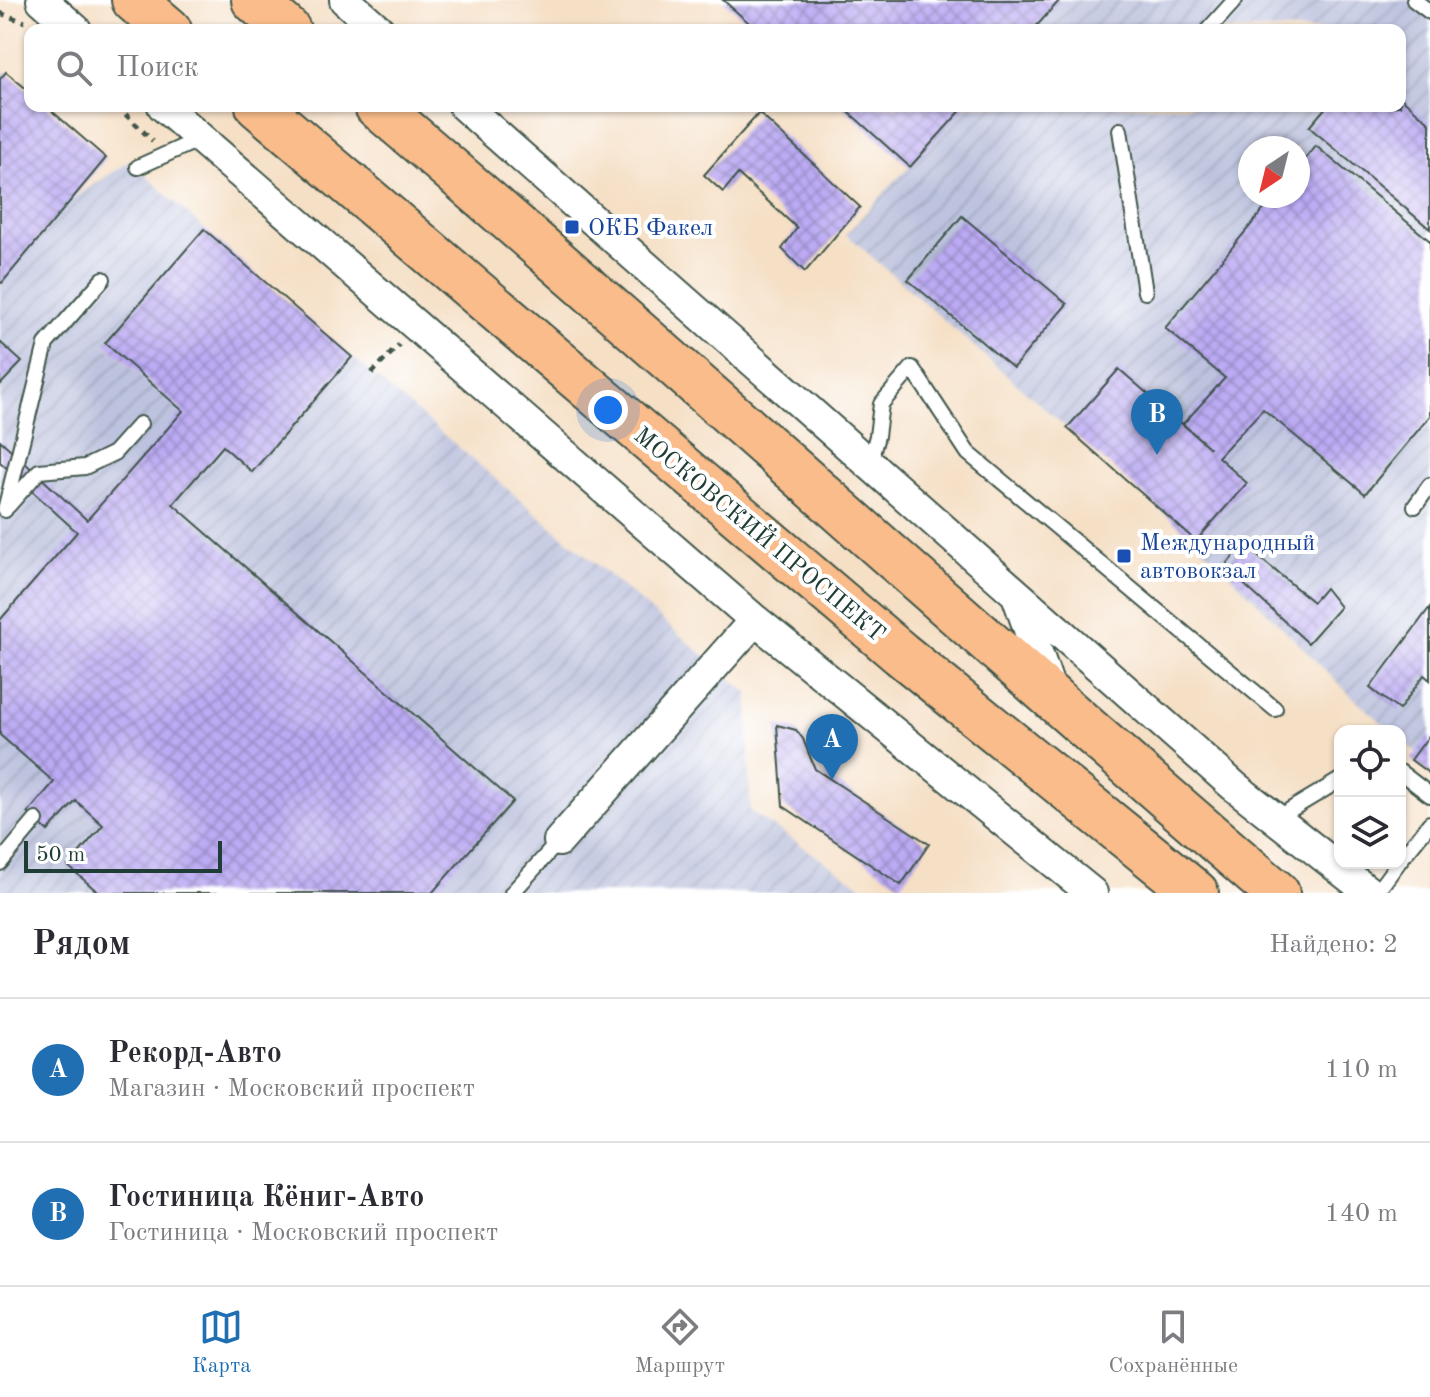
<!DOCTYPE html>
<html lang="ru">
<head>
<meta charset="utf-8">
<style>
	:root { --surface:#fff; --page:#f7f7f7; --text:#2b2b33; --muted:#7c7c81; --line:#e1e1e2; --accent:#1f6fb2 }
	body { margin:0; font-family:"Old Standard TT",serif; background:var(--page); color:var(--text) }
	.controls { position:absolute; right:24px; bottom:24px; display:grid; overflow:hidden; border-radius:16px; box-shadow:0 2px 6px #0004 }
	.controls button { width:72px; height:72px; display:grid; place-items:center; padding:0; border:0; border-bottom:2px solid var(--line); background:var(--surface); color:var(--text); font:40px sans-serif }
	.compass { position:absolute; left:1238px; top:136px; width:72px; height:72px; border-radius:50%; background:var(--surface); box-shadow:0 2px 6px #0004; rotate:215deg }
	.scale { position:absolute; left:24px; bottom:20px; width:198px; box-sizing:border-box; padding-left:8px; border:4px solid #1f3d34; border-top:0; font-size:22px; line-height:28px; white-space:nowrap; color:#1f3d34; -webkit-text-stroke:6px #fff; paint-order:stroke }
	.you { position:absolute; left:608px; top:410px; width:28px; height:28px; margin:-20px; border:6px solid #fff; border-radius:50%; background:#1a73e8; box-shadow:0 0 0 12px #1a73e833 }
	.badge { display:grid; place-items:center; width:52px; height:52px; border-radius:50%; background:var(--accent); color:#fff; font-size:26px; font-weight:700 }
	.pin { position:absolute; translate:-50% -66px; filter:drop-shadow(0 2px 4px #0008) }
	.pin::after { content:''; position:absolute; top:42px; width:28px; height:24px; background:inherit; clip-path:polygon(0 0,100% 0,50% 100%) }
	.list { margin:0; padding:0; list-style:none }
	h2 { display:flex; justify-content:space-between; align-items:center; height:104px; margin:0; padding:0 32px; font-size:34px }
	h2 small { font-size:26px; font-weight:400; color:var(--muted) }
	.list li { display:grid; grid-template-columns:52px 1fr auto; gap:24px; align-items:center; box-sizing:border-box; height:144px; padding:0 32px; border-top:2px solid var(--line) }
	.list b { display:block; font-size:30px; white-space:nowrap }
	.list p { margin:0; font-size:26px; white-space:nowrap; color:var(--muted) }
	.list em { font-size:26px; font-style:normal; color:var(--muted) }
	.icon { flex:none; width:44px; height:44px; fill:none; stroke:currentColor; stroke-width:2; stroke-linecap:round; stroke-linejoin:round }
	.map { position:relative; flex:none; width:1430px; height:893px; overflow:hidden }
	.search { position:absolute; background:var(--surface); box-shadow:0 2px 6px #0004; left:24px; right:24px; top:24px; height:88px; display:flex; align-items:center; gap:20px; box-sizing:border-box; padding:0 28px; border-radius:16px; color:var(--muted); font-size:30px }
	.sheet { height:392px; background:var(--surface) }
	nav { display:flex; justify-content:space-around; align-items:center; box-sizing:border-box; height:112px; border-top:2px solid var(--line); background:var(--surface); font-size:22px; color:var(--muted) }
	nav a { display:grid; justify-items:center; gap:4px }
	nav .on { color:var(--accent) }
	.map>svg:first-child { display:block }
	.industrial { fill:url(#industrial-furrows); fill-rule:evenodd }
	.building { fill:url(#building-cross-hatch) }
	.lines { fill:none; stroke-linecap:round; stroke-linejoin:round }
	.lane-casing { stroke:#3f554a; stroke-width:18 }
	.street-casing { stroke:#3f554a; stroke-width:34 }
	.primary-casing { stroke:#3f554a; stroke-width:48 }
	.path { stroke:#3f554a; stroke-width:5; stroke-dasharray:6 6; stroke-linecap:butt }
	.lane { stroke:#fff; stroke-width:14 }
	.street { stroke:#fff; stroke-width:30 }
	.primary { stroke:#f9bc8a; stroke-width:44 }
	.transit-dot { fill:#1a4fb4; stroke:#fff; stroke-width:3 }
	.labels { text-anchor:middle; stroke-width:8; stroke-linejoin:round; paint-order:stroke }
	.transit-label { font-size:24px; fill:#164399; stroke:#fff; text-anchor:start }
	.street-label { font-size:24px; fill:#1f3d34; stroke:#fff }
</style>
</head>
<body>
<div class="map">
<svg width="1430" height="893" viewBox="0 0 1430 893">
	<defs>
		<pattern id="industrial-furrows" width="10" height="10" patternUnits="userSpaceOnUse" patternTransform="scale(2)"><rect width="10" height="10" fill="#bdc3de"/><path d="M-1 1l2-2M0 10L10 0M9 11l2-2" fill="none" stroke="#a2a8bf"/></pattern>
		<pattern id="building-cross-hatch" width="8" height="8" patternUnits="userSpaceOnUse" patternTransform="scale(2)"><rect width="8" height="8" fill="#bcaaf4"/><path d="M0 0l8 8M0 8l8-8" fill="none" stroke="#988cc6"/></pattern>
	</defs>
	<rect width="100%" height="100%" fill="#fff"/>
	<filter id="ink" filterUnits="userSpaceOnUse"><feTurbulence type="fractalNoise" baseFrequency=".0125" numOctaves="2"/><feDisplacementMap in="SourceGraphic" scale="16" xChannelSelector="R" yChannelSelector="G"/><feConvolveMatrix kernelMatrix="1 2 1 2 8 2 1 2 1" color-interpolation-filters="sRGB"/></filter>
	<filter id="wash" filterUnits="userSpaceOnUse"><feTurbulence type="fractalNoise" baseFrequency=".006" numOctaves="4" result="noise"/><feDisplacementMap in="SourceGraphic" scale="32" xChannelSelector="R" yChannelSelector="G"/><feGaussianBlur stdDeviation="1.8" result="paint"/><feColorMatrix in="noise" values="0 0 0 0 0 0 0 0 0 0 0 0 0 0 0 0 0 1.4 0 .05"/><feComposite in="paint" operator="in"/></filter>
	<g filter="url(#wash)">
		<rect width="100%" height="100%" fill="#f5dfc5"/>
		<path class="industrial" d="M1060,0h370v764l-30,-26v-7h-8l-44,-38 -152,-152 51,-58 -128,-114 -52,59 -221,-194 119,-128h435v-76h-367zM1250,148h48v48h-48z
			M130,161l74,68 -99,115 147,127 100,-114 396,336 2,118 122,82h-872v-611l2,1 69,-83z"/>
		<g id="blocks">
			<path class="building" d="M723,0h337l-27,30h-276z
				M6,72l24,20v14h16l60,52 -104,125 -2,-1v-203z
				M1400,97l30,26v106l-121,-102 18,-21h73z
				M842,106h123l-55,61z
				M759,113l101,94 -55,65 -23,-23 15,-21 -59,-54 -15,18 -19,-17z
				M1316,146l114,95v175l-65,78 -102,-85 -45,48 29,26 -51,58 -129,-113 52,-59 91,79 -27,-24 42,-46 -60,-50 110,-132h23v-28z
				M962,216l105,88 -54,64 -105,-88z
				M204,229l148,128 -100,115 -29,-26 -50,58 340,297 -81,92h-333l-31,-27 35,-41 -27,-24 -28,30 -20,-18 26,-31 -54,-47v-115l77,-88 -77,-70v-22l87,80 96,-109 -78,-68z
				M0,342l22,20 -22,23z
				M1243,544l70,58 12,-14 15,19 -32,36 -83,-76z
				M1430,607v73l-6,-5 -25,35 -29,-22z
				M777,725l19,5 7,9 12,30 114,75 -28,41 -118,-79z
				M1430,734v40l-19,-14z"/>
		</g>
	</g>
	<g filter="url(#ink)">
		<use href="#blocks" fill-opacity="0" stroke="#3f554a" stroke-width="2"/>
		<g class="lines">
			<g class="lane-casing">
				<path id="lane" d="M1414,0l16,12
					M1208,30l27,-30
					M1120,130l25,162
					M138,167l62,-28
					M869,465l8,-29 4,-32 31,-36 56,85 307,256
					M8,506l31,-35 46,-4 29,-14 26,-29
					M1415,506l15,-21
					M5,510l41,-166 57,-65
					M1400,772l30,23
					M1275,819l65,-39
					M1400,860l30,-37
					M0,863l36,-43
					M512,893l47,-52
					M1376,893l22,-30"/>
			</g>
			<g class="street-casing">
				<path id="street" d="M42,0l34,30
					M345,0l34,30
					M163,106l592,514 337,273
					M464,106l770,680 136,107
					M1018,598l33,94
					M559,841l196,-221"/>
			</g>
			<g class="primary-casing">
				<path id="primary" d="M134,0l35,30
					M254,0l34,30
					M258,106l643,548 295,239
					M377,106c303,258 597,528 900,787"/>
			</g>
			<path class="path" d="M0,13l25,9
				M117,106l36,35
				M372,373l27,-28"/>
			<use href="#lane" class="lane"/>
			<use href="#street" class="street"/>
			<use href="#primary" class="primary"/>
		</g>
	</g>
	<g class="transit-dot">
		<rect x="564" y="219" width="16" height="16" rx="4"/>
		<rect x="1116" y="548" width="16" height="16" rx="4"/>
	</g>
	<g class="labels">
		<g class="transit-label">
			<text x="588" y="235">ОКБ Факел</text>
			<text x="1140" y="550">Международный<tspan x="1140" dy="28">автовокзал</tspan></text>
		</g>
		<g class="street-label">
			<text transform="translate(760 534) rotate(40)" y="8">МОСКОВСКИЙ ПРОСПЕКТ</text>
		</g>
	</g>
</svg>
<div class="controls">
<button><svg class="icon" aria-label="locate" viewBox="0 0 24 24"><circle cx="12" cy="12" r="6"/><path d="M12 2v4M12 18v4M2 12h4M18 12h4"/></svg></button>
<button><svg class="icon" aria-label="layers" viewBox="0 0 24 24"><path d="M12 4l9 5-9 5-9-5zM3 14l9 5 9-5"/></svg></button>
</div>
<svg class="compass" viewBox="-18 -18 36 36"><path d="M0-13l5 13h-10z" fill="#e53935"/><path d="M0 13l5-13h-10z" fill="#7c7c81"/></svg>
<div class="scale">50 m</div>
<div class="you"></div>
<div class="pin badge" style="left:832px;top:780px">A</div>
<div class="pin badge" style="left:1157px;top:455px">B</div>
<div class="search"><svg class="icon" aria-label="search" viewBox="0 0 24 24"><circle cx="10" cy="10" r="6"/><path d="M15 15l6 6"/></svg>Поиск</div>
</div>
<section class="sheet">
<h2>Рядом<small>Найдено: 2</small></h2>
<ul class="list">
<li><span class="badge">A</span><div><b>Рекорд-Авто</b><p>Магазин · Московский проспект</p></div><em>110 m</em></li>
<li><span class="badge">B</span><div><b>Гостиница Кёниг-Авто</b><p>Гостиница · Московский проспект</p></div><em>140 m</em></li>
</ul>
</section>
<nav>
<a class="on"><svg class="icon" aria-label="map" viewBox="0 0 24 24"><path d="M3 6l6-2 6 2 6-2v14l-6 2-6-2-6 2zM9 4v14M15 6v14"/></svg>Карта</a>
<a><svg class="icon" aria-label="directions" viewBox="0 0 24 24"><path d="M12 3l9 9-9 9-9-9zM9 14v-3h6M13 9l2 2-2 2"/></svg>Маршрут</a>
<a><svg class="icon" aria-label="saved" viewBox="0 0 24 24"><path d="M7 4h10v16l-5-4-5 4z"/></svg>Сохранённые</a>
</nav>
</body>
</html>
